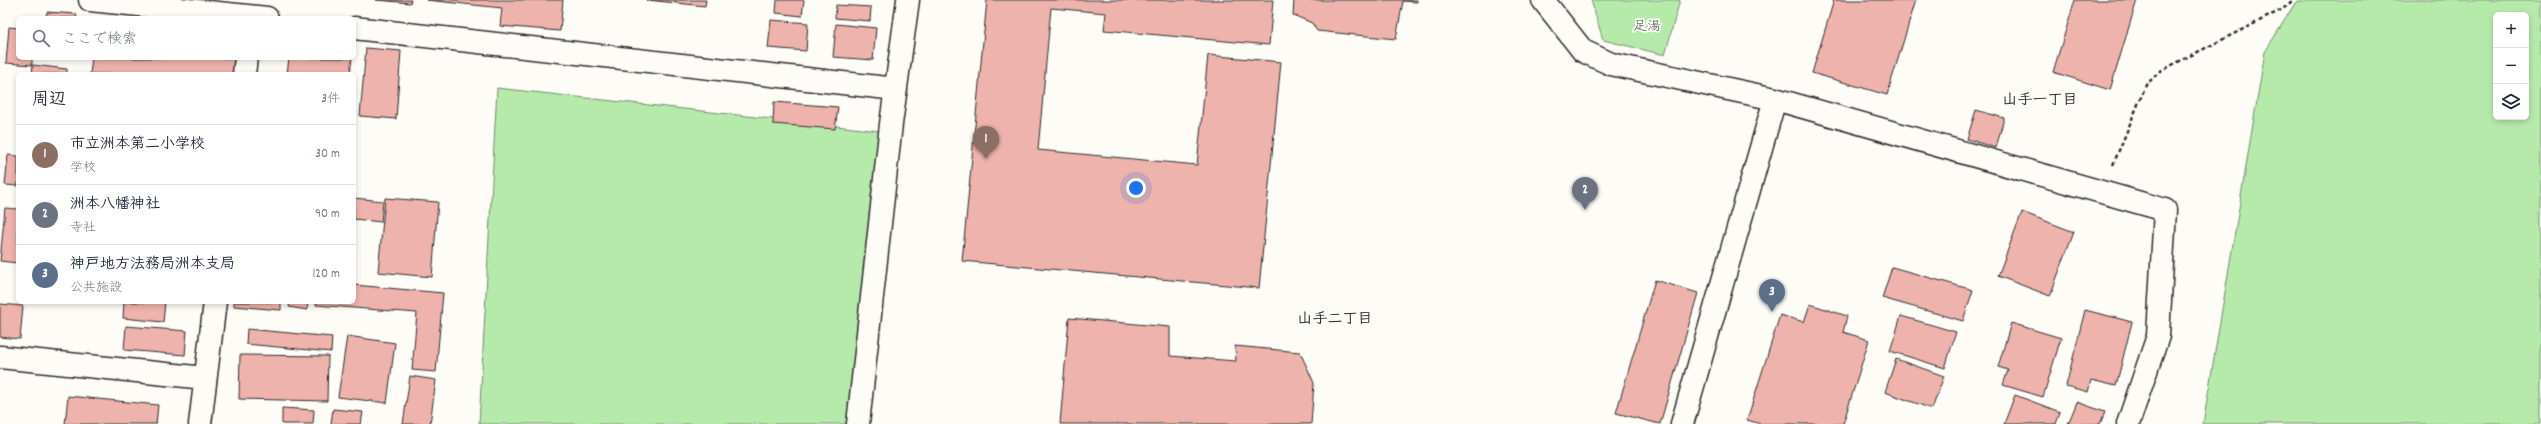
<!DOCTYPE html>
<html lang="ja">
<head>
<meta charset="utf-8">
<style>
	:root { --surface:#fff; --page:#f6f6f7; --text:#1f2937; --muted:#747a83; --line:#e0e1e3; --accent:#1a73e8 }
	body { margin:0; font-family:Dekko,"Klee One",sans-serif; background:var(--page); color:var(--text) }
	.controls { position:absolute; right:12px; top:12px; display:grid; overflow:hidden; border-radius:6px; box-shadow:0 2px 6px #0003 }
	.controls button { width:36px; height:36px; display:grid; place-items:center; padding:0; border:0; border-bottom:1px solid var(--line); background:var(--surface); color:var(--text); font:20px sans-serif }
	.you { position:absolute; left:1136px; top:188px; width:14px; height:14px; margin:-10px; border:3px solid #fff; border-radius:50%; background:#1a73e8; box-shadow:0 0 0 6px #1a73e833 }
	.badge { display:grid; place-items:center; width:26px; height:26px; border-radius:50%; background:var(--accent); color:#fff; font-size:13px; font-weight:700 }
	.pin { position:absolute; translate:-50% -33px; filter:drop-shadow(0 1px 2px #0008) }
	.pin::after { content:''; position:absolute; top:21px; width:14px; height:12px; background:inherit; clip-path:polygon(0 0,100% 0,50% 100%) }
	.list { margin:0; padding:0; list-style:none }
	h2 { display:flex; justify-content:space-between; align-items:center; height:52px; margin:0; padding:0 16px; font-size:17px }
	h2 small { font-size:13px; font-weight:400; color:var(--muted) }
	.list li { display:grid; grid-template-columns:26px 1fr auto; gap:12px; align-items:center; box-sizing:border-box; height:60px; padding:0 16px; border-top:1px solid var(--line) }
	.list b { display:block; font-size:15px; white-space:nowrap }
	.list p { margin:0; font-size:13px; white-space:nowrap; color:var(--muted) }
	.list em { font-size:13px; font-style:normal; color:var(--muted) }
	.icon { flex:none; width:22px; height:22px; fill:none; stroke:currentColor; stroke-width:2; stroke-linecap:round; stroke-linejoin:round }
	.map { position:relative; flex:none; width:2541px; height:424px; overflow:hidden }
	.search { position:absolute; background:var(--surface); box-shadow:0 2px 6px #0003; left:16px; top:16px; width:340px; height:44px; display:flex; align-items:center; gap:10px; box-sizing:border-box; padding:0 14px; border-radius:6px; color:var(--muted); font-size:15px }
	.panel { position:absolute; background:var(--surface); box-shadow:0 2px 6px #0003; left:16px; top:72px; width:340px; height:232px; border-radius:6px }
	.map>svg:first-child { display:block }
	.green { fill:#b6eaab; stroke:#708a6b; fill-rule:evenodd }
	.building { fill:#eeb3ac; stroke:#2b2b2b }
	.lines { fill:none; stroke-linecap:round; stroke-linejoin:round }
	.minor-casing { stroke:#2b2b2b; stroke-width:25 }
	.path { stroke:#2b2b2b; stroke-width:2.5; stroke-dasharray:4 3; stroke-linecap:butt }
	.minor { stroke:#fdfcf7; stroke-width:22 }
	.labels { text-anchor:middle; stroke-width:3.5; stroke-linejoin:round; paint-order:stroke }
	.park-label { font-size:14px; fill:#4e5b4b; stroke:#fdfcf7 }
	.neighbourhood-label { font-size:15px; font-weight:bold; fill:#2b2b2b; stroke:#fdfcf7 }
</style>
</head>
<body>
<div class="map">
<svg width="2541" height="424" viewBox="0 0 2541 424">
	<rect width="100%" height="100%" fill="#fdfcf7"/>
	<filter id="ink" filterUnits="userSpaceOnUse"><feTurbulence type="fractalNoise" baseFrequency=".025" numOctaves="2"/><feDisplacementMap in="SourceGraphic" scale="8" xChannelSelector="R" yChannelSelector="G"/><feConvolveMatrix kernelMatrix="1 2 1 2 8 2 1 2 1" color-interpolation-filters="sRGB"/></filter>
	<g filter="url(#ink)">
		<path class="green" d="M1591,0h89l-15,55 -62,-15z
			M2297,0h244v424h-338l62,-372zM2496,15h30v102h-30z
			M497,88l392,44 -43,292h-367z"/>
		<path class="building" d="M376,0h35l-1,3z
			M426,0h137l-3,31 -60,-5 2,-18z
			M647,0h59l-1,6z
			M777,0h27l-2,16 -26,-3z
			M987,0h286l-4,45 -165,-15 2,-17 -55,-5 -13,142 159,15 11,-110 73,7 -22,226 -297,-27z
			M1294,0h123v2l-14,-1 -7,38 -79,-8 -5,-8 -19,-8z
			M1834,0h82l-29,95 -75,-22z
			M2075,0h62l-27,90 -57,-18z
			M836,5l35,2 -1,14 -35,-3z
			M47,12l30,2 -1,4h-30z
			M771,20l37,3 -2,28 -38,-3z
			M836,24l40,4 -3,32 -40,-3z
			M9,27l9,1v30h14v7l-26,-2z
			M366,48l35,3 -5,68 -36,-3z
			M92,58h146l-1,16h-147z
			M289,58h63l-2,16h-63z
			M33,65l34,4v5h-35z
			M774,102l64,5 -3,22 -62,-5z
			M1976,110l28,8 -8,30 -29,-9z
			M8,155l10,1v30l-13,-1z
			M354,198l29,3 -2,21 -27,-3z
			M385,198l53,4 -6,75 -54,-5z
			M5,208l13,1v54l-18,-2z
			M2022,212l52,20 -24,64 -52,-20z
			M1892,267l81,23 -10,31 -81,-23z
			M1655,280l43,13 -38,131 -44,-11z
			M354,285l89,8 -7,79 -24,-2 5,-57 -101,-8 1,-3h37z
			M124,302h41l-2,20 -40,-4z
			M234,302h47v8l-47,-4z
			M290,302h18l-1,8 -18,-3z
			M0,304l23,2 -3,33 -20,-2z
			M1810,304l37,12 -4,16 26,8 -26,84h-82l-14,-4 33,-105 24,7z
			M2085,310l47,12 -16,64 -25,-6 -3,12 -22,-6z
			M1901,316l55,16 -11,36 -55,-17z
			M1069,318l101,9v29l66,5 -1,-15 65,6 14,31 -3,41h-251z
			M2011,323l50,15 -18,59 -40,-12 5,-15 -10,-3z
			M126,326l61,5 -2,24 -61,-5z
			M247,329l85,8 -1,15 -85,-8z
			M347,336l48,7 -8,60 -49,-6z
			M240,355l88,1 -1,45 -88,-2z
			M1896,359l48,17 -12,33 -47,-17z
			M410,376l26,4 -6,44h-27z
			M2015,395l45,17 -4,12h-52z
			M68,396l90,9 -2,19h-91z
			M2077,402l28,10 -5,12h-32z
			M282,408l32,2 -1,14h-31z
			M333,409l30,3 -2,12h-30z"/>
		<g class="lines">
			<g class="minor-casing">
				<path id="minor" d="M90,0l177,18
					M1543,0l40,51 28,13 164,35 390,111 -7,126 -30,88
					M354,28l542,61
					M244,74l2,-16
					M0,357l205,21
					M200,424l15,-122
					M858,424l33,-300 17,-124
					M1682,424l93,-325"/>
			</g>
			<path class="path" d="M2113,165l33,-80 14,-14 123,-62 10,-9"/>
			<use href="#minor" class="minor"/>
		</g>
	</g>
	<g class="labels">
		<g class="park-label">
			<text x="1647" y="30">足湯</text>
		</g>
		<g class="neighbourhood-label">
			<text x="2040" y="104">山手一丁目</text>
			<text x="1335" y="323">山手二丁目</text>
		</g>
	</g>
</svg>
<div class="controls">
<button>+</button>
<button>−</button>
<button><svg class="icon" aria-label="layers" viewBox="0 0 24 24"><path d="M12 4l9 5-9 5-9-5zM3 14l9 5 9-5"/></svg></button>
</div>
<div class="you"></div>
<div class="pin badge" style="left:986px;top:159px;background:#8d6e63">1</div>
<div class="pin badge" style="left:1585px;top:210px;background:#6b7280">2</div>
<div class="pin badge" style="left:1772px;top:312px;background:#5c6f8a">3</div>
<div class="search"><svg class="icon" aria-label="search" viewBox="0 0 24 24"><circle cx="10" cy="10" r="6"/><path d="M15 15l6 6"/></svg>ここで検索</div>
<section class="panel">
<h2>周辺<small>3件</small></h2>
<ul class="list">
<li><span class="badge" style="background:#8d6e63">1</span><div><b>市立洲本第二小学校</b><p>学校</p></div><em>30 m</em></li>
<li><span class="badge" style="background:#6b7280">2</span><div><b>洲本八幡神社</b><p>寺社</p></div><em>90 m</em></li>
<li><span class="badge" style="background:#5c6f8a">3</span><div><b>神戸地方法務局洲本支局</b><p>公共施設</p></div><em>120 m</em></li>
</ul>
</section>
</div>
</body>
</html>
